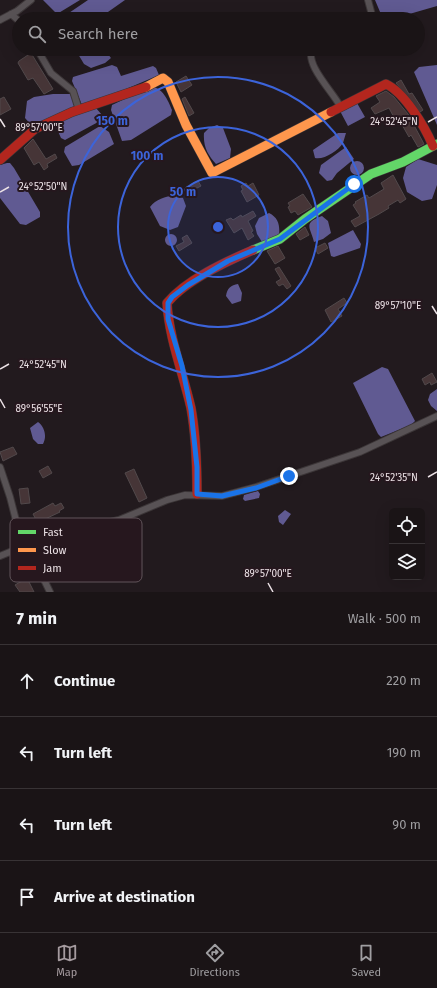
<!DOCTYPE html>
<html lang="en">
<head>
<meta charset="utf-8">
<style>
	:root { --surface:#1a1416; --page:#272123; --text:#f1f3f6; --muted:#9f9ea1; --line:#383335; --accent:#a59b9f }
	body { margin:0; font-family:"Fira Sans",sans-serif; background:var(--page); color:var(--text) }
	.controls { position:absolute; right:12px; bottom:12px; display:grid; overflow:hidden; border-radius:6px; box-shadow:0 4px 16px #0002 }
	.controls button { width:36px; height:36px; display:grid; place-items:center; padding:0; border:0; border-bottom:1px solid var(--line); background:var(--surface); color:var(--text); font:20px sans-serif }
	.stop { position:absolute; width:12px; height:12px; margin:-9px; border:3px solid #1a73e8; border-radius:50%; background:#fff }
	.stop.end { background:#1a73e8; border-color:#fff; box-shadow:0 1px 4px #0008 }
	.list { margin:0; padding:0; list-style:none }
	h2 { display:flex; justify-content:space-between; align-items:center; height:52px; margin:0; padding:0 16px; font-size:17px }
	h2 small { font-size:13px; font-weight:400; color:var(--muted) }
	.list li { display:grid; grid-template-columns:26px 1fr auto; gap:12px; align-items:center; box-sizing:border-box; height:72px; padding:0 16px; border-top:1px solid var(--line) }
	.list b { display:block; font-size:15px; white-space:nowrap }
	.list em { font-size:13px; font-style:normal; color:var(--muted) }
	.icon { flex:none; width:22px; height:22px; fill:none; stroke:currentColor; stroke-width:2; stroke-linecap:round; stroke-linejoin:round }
	.map { position:relative; flex:none; width:437px; height:592px; overflow:hidden }
	.search { position:absolute; background:var(--surface); box-shadow:0 4px 16px #0002; left:12px; right:12px; top:12px; height:44px; display:flex; align-items:center; gap:10px; box-sizing:border-box; padding:0 14px; border-radius:22px; color:var(--muted); font-size:15px }
	.sheet { height:340px; background:var(--surface) }
	nav { display:flex; justify-content:space-around; align-items:center; box-sizing:border-box; height:56px; border-top:1px solid var(--line); background:var(--surface); font-size:11px; color:var(--muted) }
	nav a { display:grid; justify-items:center; gap:2px }
	nav .on { color:var(--accent) }
	.map>svg:first-child { display:block }
	.water { fill:#605a92 }
	.building { fill:#463537; stroke:#51494b }
	.lines { fill:none; stroke-linecap:round; stroke-linejoin:round }
	.street-casing { stroke:#3c3638; stroke-width:8 }
	.fast-casing { stroke:#3c3638; stroke-width:10 }
	.slow-casing { stroke:#3c3638; stroke-width:10 }
	.jam-casing { stroke:#3c3638; stroke-width:10 }
	.street { stroke:#585255; stroke-width:6 }
	.fast { stroke:#63d668; stroke-width:9 }
	.slow { stroke:#ff974d; stroke-width:9 }
	.jam { stroke:#b3261e; stroke-width:9 }
	.route { stroke:#1a73e8; stroke-width:5 }
	.ticks { fill:none; stroke:#ebe1e5; stroke-width:1.5 }
	.ring { fill:none; stroke:#3c64da; stroke-width:2 }
	.key { fill:#26171e; stroke:#61545a; stroke-width:1 }
	.key-label { font-size:11px; fill:#ebe1e5 }
	.ticks-label { font-size:10px; text-anchor:middle; fill:#ebe1e5; stroke:#26171e; stroke-width:4; stroke-linejoin:round; paint-order:stroke }
	.centre { fill:#3c64da; stroke:#26171e; stroke-width:2 }
	.ring-label { font-size:12px; text-anchor:middle; font-weight:bold; fill:#3c64da; stroke:#26171e; stroke-width:4; stroke-linejoin:round; paint-order:stroke }
</style>
</head>
<body>
<div class="map">
<svg width="437" height="592" viewBox="0 0 437 592">
	<rect width="100%" height="100%" fill="#221a1e"/>
	<path class="water" d="M43,0h37l-23,14z
		M88,0h37l-27,19h-38z
		M375,0h62v6l-45,13h-9z
		M75,49h29l7,9 -6,5 -14,5 -7,-4z
		M112,65l5,2 4,9 32,-10 3,2 3,7 -73,31 -4,-1 -10,-24 1,-4z
		M437,65v60l-23,-53 5,-5z
		M150,87c12,-1 18,13 22,23l-1,5 -40,25 -9,1 -11,-31 1,-5z
		M53,94h17l6,13 -44,19 -7,-8 2,-17 7,-4z
		M357,103l8,14 -17,9 -8,-15z
		M96,108l6,7 -2,6 -35,19 -4,-2 -5,-11 4,-7z
		M217,125l6,3 8,21 -1,9 -14,6c-8,-9 -13,-17 -12,-31l5,-5z
		M100,126l9,6 5,12 -35,21 -7,1 -8,-14 1,-5z
		M338,133h8c-1,3 -2,7 -3,10 -5,8 -19,17 -28,15l-2,-8z
		M346,147l8,12 -17,14 -5,7 -5,1 -8,-8 2,-8z
		M418,159l19,6v20l-5,14 -10,2 -15,-9 -4,-14 3,-11z
		M350 168a7 7 0 1 1 14 0a7 7 0 1 1-14 0Z
		M7,163h3l4,5 26,44v5l-14,8 -6,-1 -20,-26v-33z
		M175,195l8,3 3,8 -8,21 -8,3 -10,-4 -10,-19c6,-8 15,-10 25,-12z
		M269,213c10,5 11,13 10,23l-17,6 -5,-8 -2,-8 4,-8z
		M322,216l6,5 3,12 -8,6 -9,3c-3,-14 -12,-19 8,-26z
		M353,230l8,14 -1,4 -26,9 -3,-1 -3,-13z
		M165 240a6 6 0 1 1 12 0a6 6 0 1 1-12 0Z
		M238,284l4,9 -1,8 -9,3 -6,-8c1,-8 5,-11 12,-12z
		M382,367l6,2 27,52 -4,4 -30,12 -3,-3 -25,-51z
		M437,389v22l-6,-5 -3,-6 2,-6z
		M38,422c7,5 9,15 5,22h-5l-5,-5 -3,-11z
		M258,491l2,3 -1,4 -14,3 -2,-2 1,-4z
		M285,510l6,4 -8,11 -4,-3 -1,-6z"/>
	<path class="building" d="M31,53l22,36 -9,5 -11,-16 -5,2 -10,-17 1,-2z
		M186,76l6,9 -11,7 -5,-10z
		M401,80l8,14 3,-1 11,17 -3,2 -24,-29z
		M386,91l8,6 14,17 16,30 -6,3 -7,-12 -2,2 -8,-14 -3,2 -9,-17 -14,6 -4,-6 9,-6 -4,-6z
		M4,97l7,12 -11,6v-16z
		M185,97l9,16 -5,3 -7,-17z
		M33,139l13,20 9,-5 2,4 -10,6 1,3 -4,3 -5,-8 -5,3 -10,-17z
		M393,175l13,24 -6,4 -2,-3 -10,6 1,2 -10,6 -24,13 -4,-6 9,-5 -7,-11 3,-2 -1,-1 12,-7 2,3 15,-9 -3,-6z
		M198,181l3,5 -12,6 -3,-5z
		M246,183l2,3 5,-3 6,12 -12,7 -6,-11 2,-1 -2,-4z
		M303,194l9,13 -14,8 -3,-4 -4,2 -3,-6 2,-1 -2,-3z
		M253,211l3,5 -8,5 5,10 -2,1 3,4 -6,4 -6,-12 -8,5 -8,-13 5,-2 2,2 8,-5 1,2z
		M305,227l4,8 -9,5 -4,-6z
		M187,235l5,8 -13,8 -3,-5 8,-4 -2,-4z
		M325,243l3,5 -10,6 -3,-6z
		M278,246l7,12 -10,6 -8,-13z
		M279,267l12,19 -4,3 -4,-5 -4,2 -3,-4 5,-3 -6,-10z
		M344,298l3,5 -9,6 4,7 -11,6 -6,-12z
		M432,373l5,9 -6,3 -1,-3 -5,3 -3,-6z
		M13,447l4,7 -14,7 -3,-9z
		M48,466l4,7 -9,5 -4,-7z
		M134,469l13,29 -8,4 -14,-29z
		M28,488l2,15 -9,1 -2,-15z
		M53,503l2,3 6,-3 3,5 -5,3 1,1 -17,8 1,2 -5,3 -6,-11z
		M27,578l7,14h-14l-5,-7z"/>
	<g class="lines">
		<g class="street-casing">
			<path id="street" d="M368,0l5,19
				M11,14l8,7
				M0,20l17,-9 14,-11
				M37,49l14,24 22,18 6,19
				M312,49c-7,16 21,43 28,57
				M0,467l10,30 10,39 7,9 23,47
				M29,549l60,-22 30,-7 48,-20 18,-5 37,1 34,-9 104,-35 77,-36
				M0,556l27,-11"/>
		</g>
		<g class="fast-casing">
			<path id="fast" d="M253,250l27,-11 25,-20 66,-45 32,-12 34,-18"/>
		</g>
		<g class="slow-casing">
			<path id="slow" d="M146,87l17,-9 5,4 18,43 26,48 119,-61"/>
		</g>
		<g class="jam-casing">
			<path id="jam" d="M331,112l55,-28c19,9 39,43 47,62
				M0,160l35,-31 37,-17 74,-25
				M197,494c0,-28 -1,-58 -6,-86 -8,-35 -22,-70 -24,-105 19,-23 58,-41 86,-53"/>
		</g>
		<use href="#street" class="street"/>
		<use href="#fast" class="fast"/>
		<use href="#slow" class="slow"/>
		<use href="#jam" class="jam"/>
	</g>
	<g class="lines">
		<path class="route" d="M289,476l-33,12 -34,8 -25,-2v-27l-6,-57 -9,-44 -14,-47v-16l4,-6 16,-12 40,-24 52,-22 74,-55"/>
	</g>
	<path class="ticks" d="M0,119l5,8M428,122l9,-5M0,192l9,-5M432,306l5,8M0,369l9,-5M0,399l5,9M428,477l9,-5M268,583l5,9"/>
	<circle cx="218" cy="227" r="50" fill="#3c64da" fill-opacity=".12"/>
	<g class="ring">
		<circle cx="218" cy="227" r="50"/>
		<circle cx="218" cy="227" r="100"/>
		<circle cx="218" cy="227" r="150"/>
	</g>
	<rect x="10" y="518" width="132" height="64" rx="6" class="key"/>
	<rect x="18" y="530" width="18" height="4" fill="#63d668"/>
	<rect x="18" y="548" width="18" height="4" fill="#ff974d"/>
	<rect x="18" y="566" width="18" height="4" fill="#b3261e"/>
	<g class="key-label">
		<text x="43" y="536">Fast</text>
		<text x="43" y="554">Slow</text>
		<text x="43" y="572">Jam</text>
	</g>
	<g class="ticks-label">
		<text x="394" y="125">24°52'45"N</text>
		<text x="39" y="131">89°57'00"E</text>
		<text x="43" y="190">24°52'50"N</text>
		<text x="398" y="309">89°57'10"E</text>
		<text x="43" y="368">24°52'45"N</text>
		<text x="39" y="412">89°56'55"E</text>
		<text x="394" y="481">24°52'35"N</text>
		<text x="268" y="577">89°57'00"E</text>
	</g>
	<circle cx="218" cy="227" r="6" class="centre"/>
	<g class="ring-label">
		<text x="112" y="125">150 m</text>
		<text x="147" y="160">100 m</text>
		<text x="183" y="196">50 m</text>
	</g>
</svg>
<div class="controls">
<button><svg class="icon" aria-label="locate" viewBox="0 0 24 24"><circle cx="12" cy="12" r="6"/><path d="M12 2v4M12 18v4M2 12h4M18 12h4"/></svg></button>
<button><svg class="icon" aria-label="layers" viewBox="0 0 24 24"><path d="M12 4l9 5-9 5-9-5zM3 14l9 5 9-5"/></svg></button>
</div>
<div class="stop" style="left:354px;top:184px"></div>
<div class="stop end" style="left:289px;top:476px"></div>
<div class="search"><svg class="icon" aria-label="search" viewBox="0 0 24 24"><circle cx="10" cy="10" r="6"/><path d="M15 15l6 6"/></svg>Search here</div>
</div>
<section class="sheet">
<h2>7 min<small>Walk · 500 m</small></h2>
<ul class="list">
<li><svg class="icon" aria-label="ahead" viewBox="0 0 24 24"><path d="M12 20V5M6 11l6-6 6 6"/></svg><div><b>Continue</b></div><em>220 m</em></li>
<li><svg class="icon" aria-label="left" viewBox="0 0 24 24"><path d="M17 20v-9H6M10 6l-5 5 5 5"/></svg><div><b>Turn left</b></div><em>190 m</em></li>
<li><svg class="icon" aria-label="left" viewBox="0 0 24 24"><path d="M17 20v-9H6M10 6l-5 5 5 5"/></svg><div><b>Turn left</b></div><em>90 m</em></li>
<li><svg class="icon" aria-label="arrive" viewBox="0 0 24 24"><path d="M6 21V4h12l-3 4 3 4H6"/></svg><div><b>Arrive at destination</b></div></li>
</ul>
</section>
<nav>
<a class="on"><svg class="icon" aria-label="map" viewBox="0 0 24 24"><path d="M3 6l6-2 6 2 6-2v14l-6 2-6-2-6 2zM9 4v14M15 6v14"/></svg>Map</a>
<a><svg class="icon" aria-label="directions" viewBox="0 0 24 24"><path d="M12 3l9 9-9 9-9-9zM9 14v-3h6M13 9l2 2-2 2"/></svg>Directions</a>
<a><svg class="icon" aria-label="saved" viewBox="0 0 24 24"><path d="M7 4h10v16l-5-4-5 4z"/></svg>Saved</a>
</nav>
</body>
</html>
